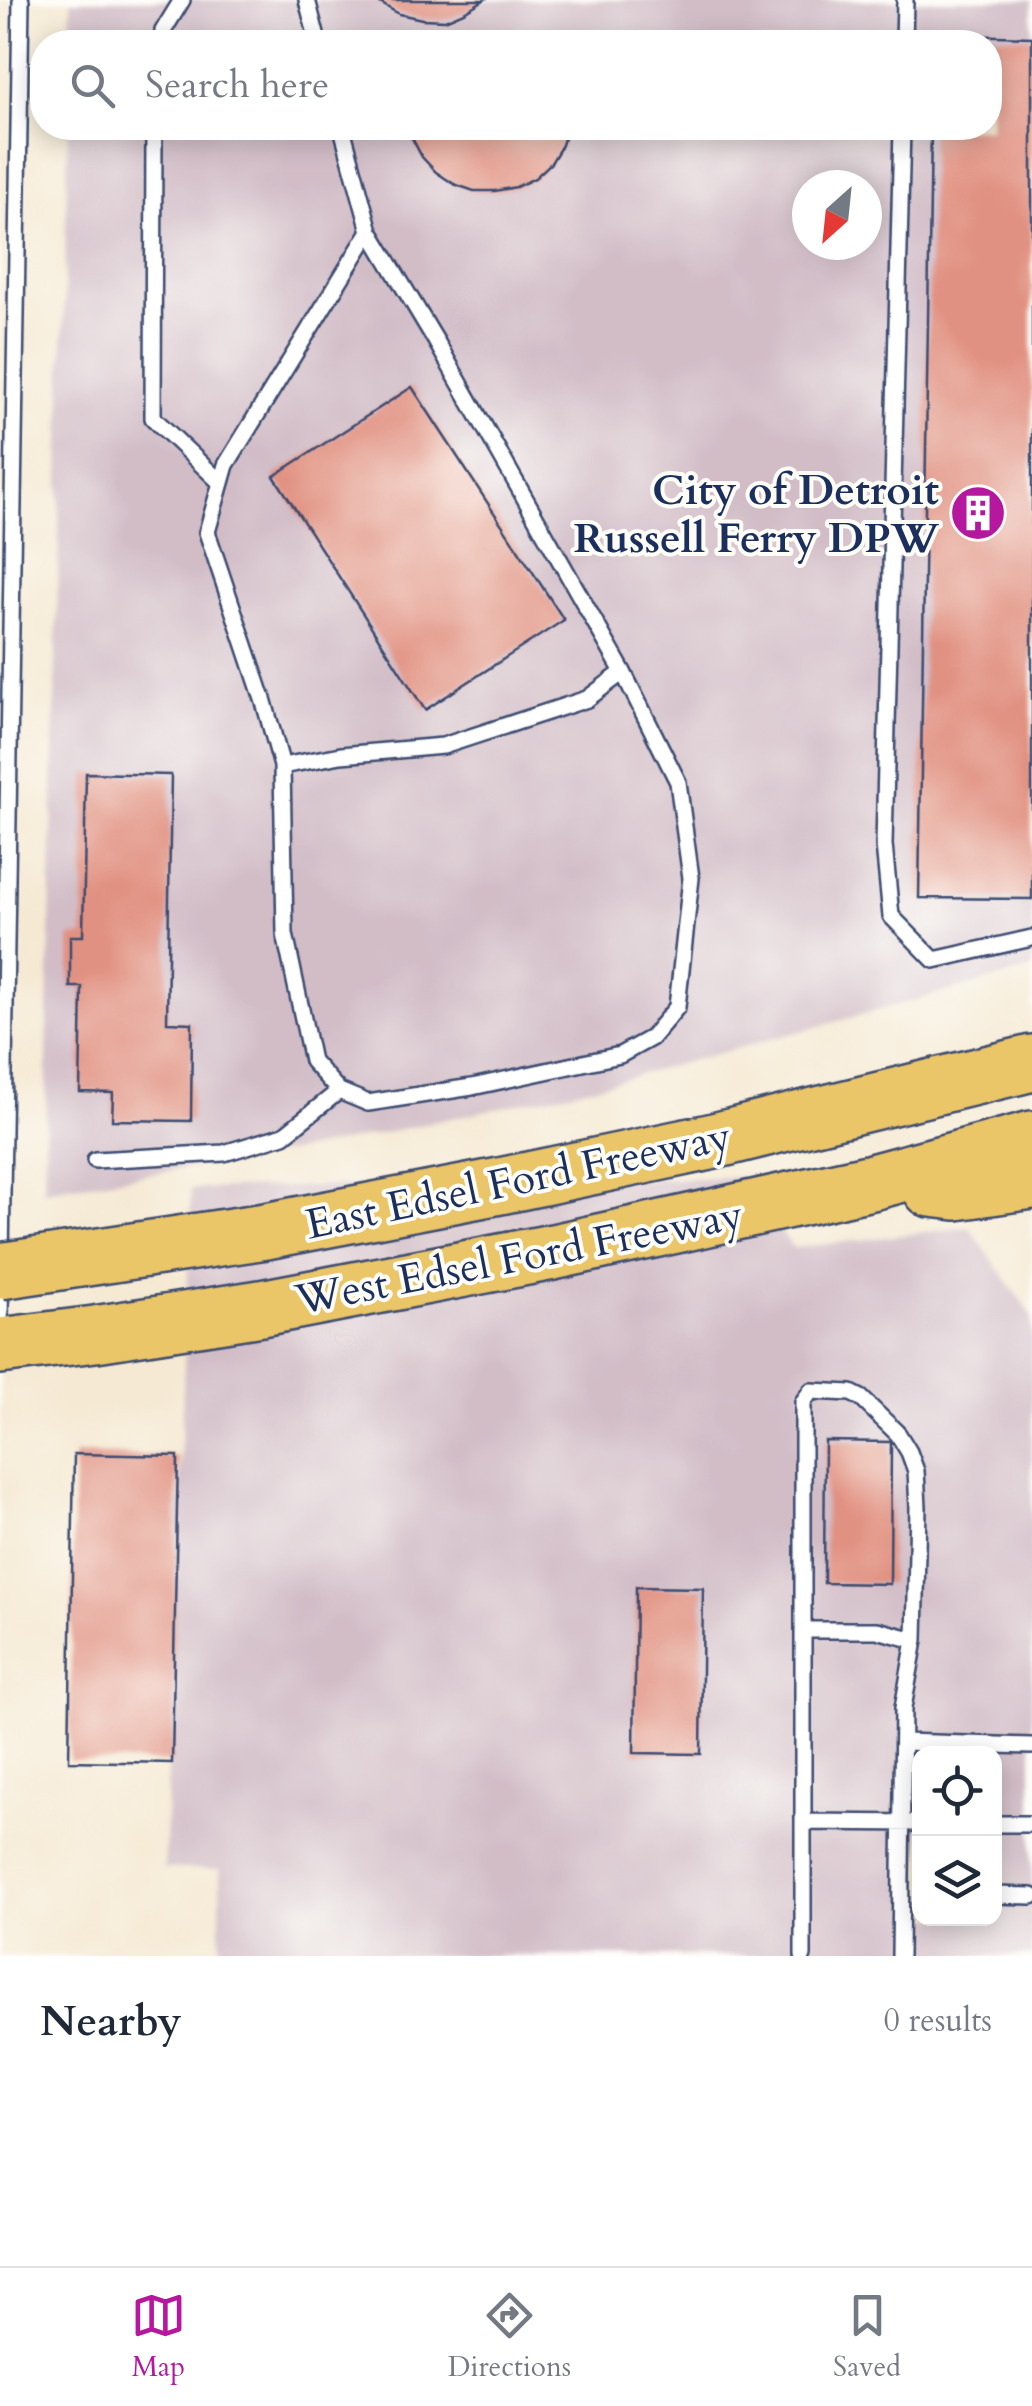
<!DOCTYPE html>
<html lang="en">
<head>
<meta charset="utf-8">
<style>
	:root { --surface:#fff; --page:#f6f6f7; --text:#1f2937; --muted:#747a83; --line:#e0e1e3; --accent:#b5179e }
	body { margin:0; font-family:Cardo,serif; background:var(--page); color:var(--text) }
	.controls { position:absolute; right:30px; bottom:30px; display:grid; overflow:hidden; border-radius:20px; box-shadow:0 5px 25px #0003 }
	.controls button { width:90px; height:90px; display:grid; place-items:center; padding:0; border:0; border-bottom:2px solid var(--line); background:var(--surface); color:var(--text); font:50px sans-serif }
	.compass { position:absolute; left:792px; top:170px; width:90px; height:90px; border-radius:50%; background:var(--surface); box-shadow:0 5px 25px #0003; rotate:207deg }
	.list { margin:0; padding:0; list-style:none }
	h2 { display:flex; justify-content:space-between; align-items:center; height:130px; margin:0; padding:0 40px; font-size:42px }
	h2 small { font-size:32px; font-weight:400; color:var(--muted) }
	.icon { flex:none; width:55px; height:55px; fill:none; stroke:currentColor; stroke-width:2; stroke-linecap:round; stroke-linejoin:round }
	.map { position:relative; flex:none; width:1032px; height:1956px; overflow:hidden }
	.search { position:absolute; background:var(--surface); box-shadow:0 5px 25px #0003; left:30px; right:30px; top:30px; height:110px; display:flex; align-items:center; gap:25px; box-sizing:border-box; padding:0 35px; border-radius:40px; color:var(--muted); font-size:38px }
	.sheet { height:310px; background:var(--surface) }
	nav { display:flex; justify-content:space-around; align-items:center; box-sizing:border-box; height:140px; border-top:2px solid var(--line); background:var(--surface); font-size:28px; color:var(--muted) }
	nav a { display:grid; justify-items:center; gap:5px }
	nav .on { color:var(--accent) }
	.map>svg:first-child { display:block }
	.industrial { fill:#d2bdc7; fill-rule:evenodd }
	.building { fill:#e19181 }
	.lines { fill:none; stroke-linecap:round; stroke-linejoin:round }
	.service-casing { stroke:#3c4b70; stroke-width:20 }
	.motorway-casing { stroke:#3c4b70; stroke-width:60 }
	.service { stroke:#fff; stroke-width:15 }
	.motorway { stroke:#ebc669; stroke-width:55 }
	.motorway-bridge-casing { stroke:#3c4b70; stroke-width:60; stroke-linecap:butt }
	.motorway-bridge { stroke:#ebc669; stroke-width:55 }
	.labels { text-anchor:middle; stroke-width:8; stroke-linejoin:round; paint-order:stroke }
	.poi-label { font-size:42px; font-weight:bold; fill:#1b2f5e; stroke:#fdfcf7; text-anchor:end }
	.street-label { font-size:42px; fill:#1b2f5e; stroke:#fdfcf7 }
</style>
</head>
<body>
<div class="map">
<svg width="1032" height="1956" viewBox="0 0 1032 1956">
	<rect width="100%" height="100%" fill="#fdfcf7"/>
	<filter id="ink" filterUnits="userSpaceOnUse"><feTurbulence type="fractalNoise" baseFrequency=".01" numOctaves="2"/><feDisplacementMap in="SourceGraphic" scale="20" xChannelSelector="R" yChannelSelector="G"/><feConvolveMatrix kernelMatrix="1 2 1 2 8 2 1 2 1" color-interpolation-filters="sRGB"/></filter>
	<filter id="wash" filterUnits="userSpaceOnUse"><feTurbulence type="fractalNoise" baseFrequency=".0048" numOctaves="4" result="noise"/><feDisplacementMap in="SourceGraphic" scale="40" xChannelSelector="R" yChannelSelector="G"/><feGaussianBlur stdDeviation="2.25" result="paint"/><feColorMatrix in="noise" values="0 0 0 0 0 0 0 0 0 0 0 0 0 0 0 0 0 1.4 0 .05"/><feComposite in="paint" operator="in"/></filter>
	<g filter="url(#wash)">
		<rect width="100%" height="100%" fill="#f5e9d3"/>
		<path class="industrial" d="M71,0h961v969l-435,117 -281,62 -272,42 24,-1062h922v-86h-920zM807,185h60v60h-60z
			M741,1177l52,71 176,-21 63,89v640h-812v-87h-56l27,-680zM920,1754h74v164h-74z"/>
		<g id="blocks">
			<path class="building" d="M375,0h109l-20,12 -19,8 -23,-1 -23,-5z
				M481,30l21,1 28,11h-84l14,-7z
				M932,34l100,3v862l-113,-1 12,-770h59v-86h-58z
				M410,128h157l-5,17 -11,18 -16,15 -19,9 -21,4h-21l-20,-7 -18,-12 -14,-15 -10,-19z
				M412,387l152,233 -139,90 -151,-234z
				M86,773l85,2 -4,247 25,1 -1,98 -79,-1 1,-27 -33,-1 2,-105h-12v-51h13z
				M825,1441l66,1 -1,142 -66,-1z
				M74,1454l104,2 -6,307 -103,-2z
				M636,1587l67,1 -2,166 -67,-1z"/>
		</g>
	</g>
	<g filter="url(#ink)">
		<use href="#blocks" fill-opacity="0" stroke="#3c4b70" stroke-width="2.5"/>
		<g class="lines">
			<g class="service-casing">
				<path id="service" d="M307,0l11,42
					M162,42l1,-11 19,-31
					M904,42l1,-42
					M154,128l-1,290 68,65
					M342,128l28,103 66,110 187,331 -36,27 -144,47 -102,9 -59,11 -18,-64 -57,-170 19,-67 144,-234
					M902,128l-18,717 7,71 43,44 98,-22
					M282,766l3,168 27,127 27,30 29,12 104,-16 148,-32 31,-17 26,-31 14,-129 -13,-96 -55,-110
					M95,1160l129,-7 60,-18 55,-44
					M0,1320l21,-1320
					M803,1630h74l38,10
					M903,1742l129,4
					M803,1822l117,1
					M994,1824h38
					M994,1895l38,1
					M803,1956v-554l8,-11 40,2 10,5 37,36 11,18 7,19 2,36 -3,133 -12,68 -3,248"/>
			</g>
			<g class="motorway-casing">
				<path id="motorway" d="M798,1120l234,-57
					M931,1189l25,3 76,-11
					M0,1346l95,-12 166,-26 292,-56 319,-70 160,-43"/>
			</g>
			<use href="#service" class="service"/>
			<use href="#motorway" class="motorway"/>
			<g class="motorway-bridge-casing">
				<path id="motorway-bridge" d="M0,1271l266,-40 234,-45 210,-44 88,-22"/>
			</g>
			<use href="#motorway-bridge" class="motorway-bridge"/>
		</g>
	</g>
	<defs>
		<g id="building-disc" transform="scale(2.875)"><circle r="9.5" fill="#b5179e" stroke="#fdfcf7"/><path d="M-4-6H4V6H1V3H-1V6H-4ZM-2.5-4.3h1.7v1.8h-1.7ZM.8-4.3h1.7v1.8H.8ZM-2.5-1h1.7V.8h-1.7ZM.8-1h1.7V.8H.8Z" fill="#fff"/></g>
	</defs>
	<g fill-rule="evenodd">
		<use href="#building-disc" x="978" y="513"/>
	</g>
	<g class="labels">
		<g class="poi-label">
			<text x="939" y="504">City of Detroit<tspan x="939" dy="48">Russell Ferry DPW</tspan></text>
		</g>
		<g class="street-label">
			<text transform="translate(518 1179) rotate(-12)" y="15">East Edsel Ford Freeway</text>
			<text transform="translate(519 1256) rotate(-11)" y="15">West Edsel Ford Freeway</text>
		</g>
	</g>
</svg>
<div class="controls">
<button><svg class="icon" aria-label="locate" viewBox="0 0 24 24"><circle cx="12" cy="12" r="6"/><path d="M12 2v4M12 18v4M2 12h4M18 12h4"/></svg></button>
<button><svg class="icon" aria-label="layers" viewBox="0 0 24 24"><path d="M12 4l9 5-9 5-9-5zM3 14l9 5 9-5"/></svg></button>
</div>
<svg class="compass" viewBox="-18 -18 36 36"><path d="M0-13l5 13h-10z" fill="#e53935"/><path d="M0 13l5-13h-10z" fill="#747a83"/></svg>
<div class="search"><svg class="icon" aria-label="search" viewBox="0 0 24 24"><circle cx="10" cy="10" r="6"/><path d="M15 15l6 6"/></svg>Search here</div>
</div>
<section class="sheet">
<h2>Nearby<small>0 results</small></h2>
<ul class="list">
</ul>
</section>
<nav>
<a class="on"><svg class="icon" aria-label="map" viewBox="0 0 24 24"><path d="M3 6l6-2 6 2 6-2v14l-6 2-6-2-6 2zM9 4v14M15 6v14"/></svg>Map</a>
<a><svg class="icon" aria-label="directions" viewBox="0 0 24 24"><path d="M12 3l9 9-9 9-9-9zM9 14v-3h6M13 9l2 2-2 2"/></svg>Directions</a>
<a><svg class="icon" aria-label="saved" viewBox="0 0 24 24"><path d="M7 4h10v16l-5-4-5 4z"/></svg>Saved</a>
</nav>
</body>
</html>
